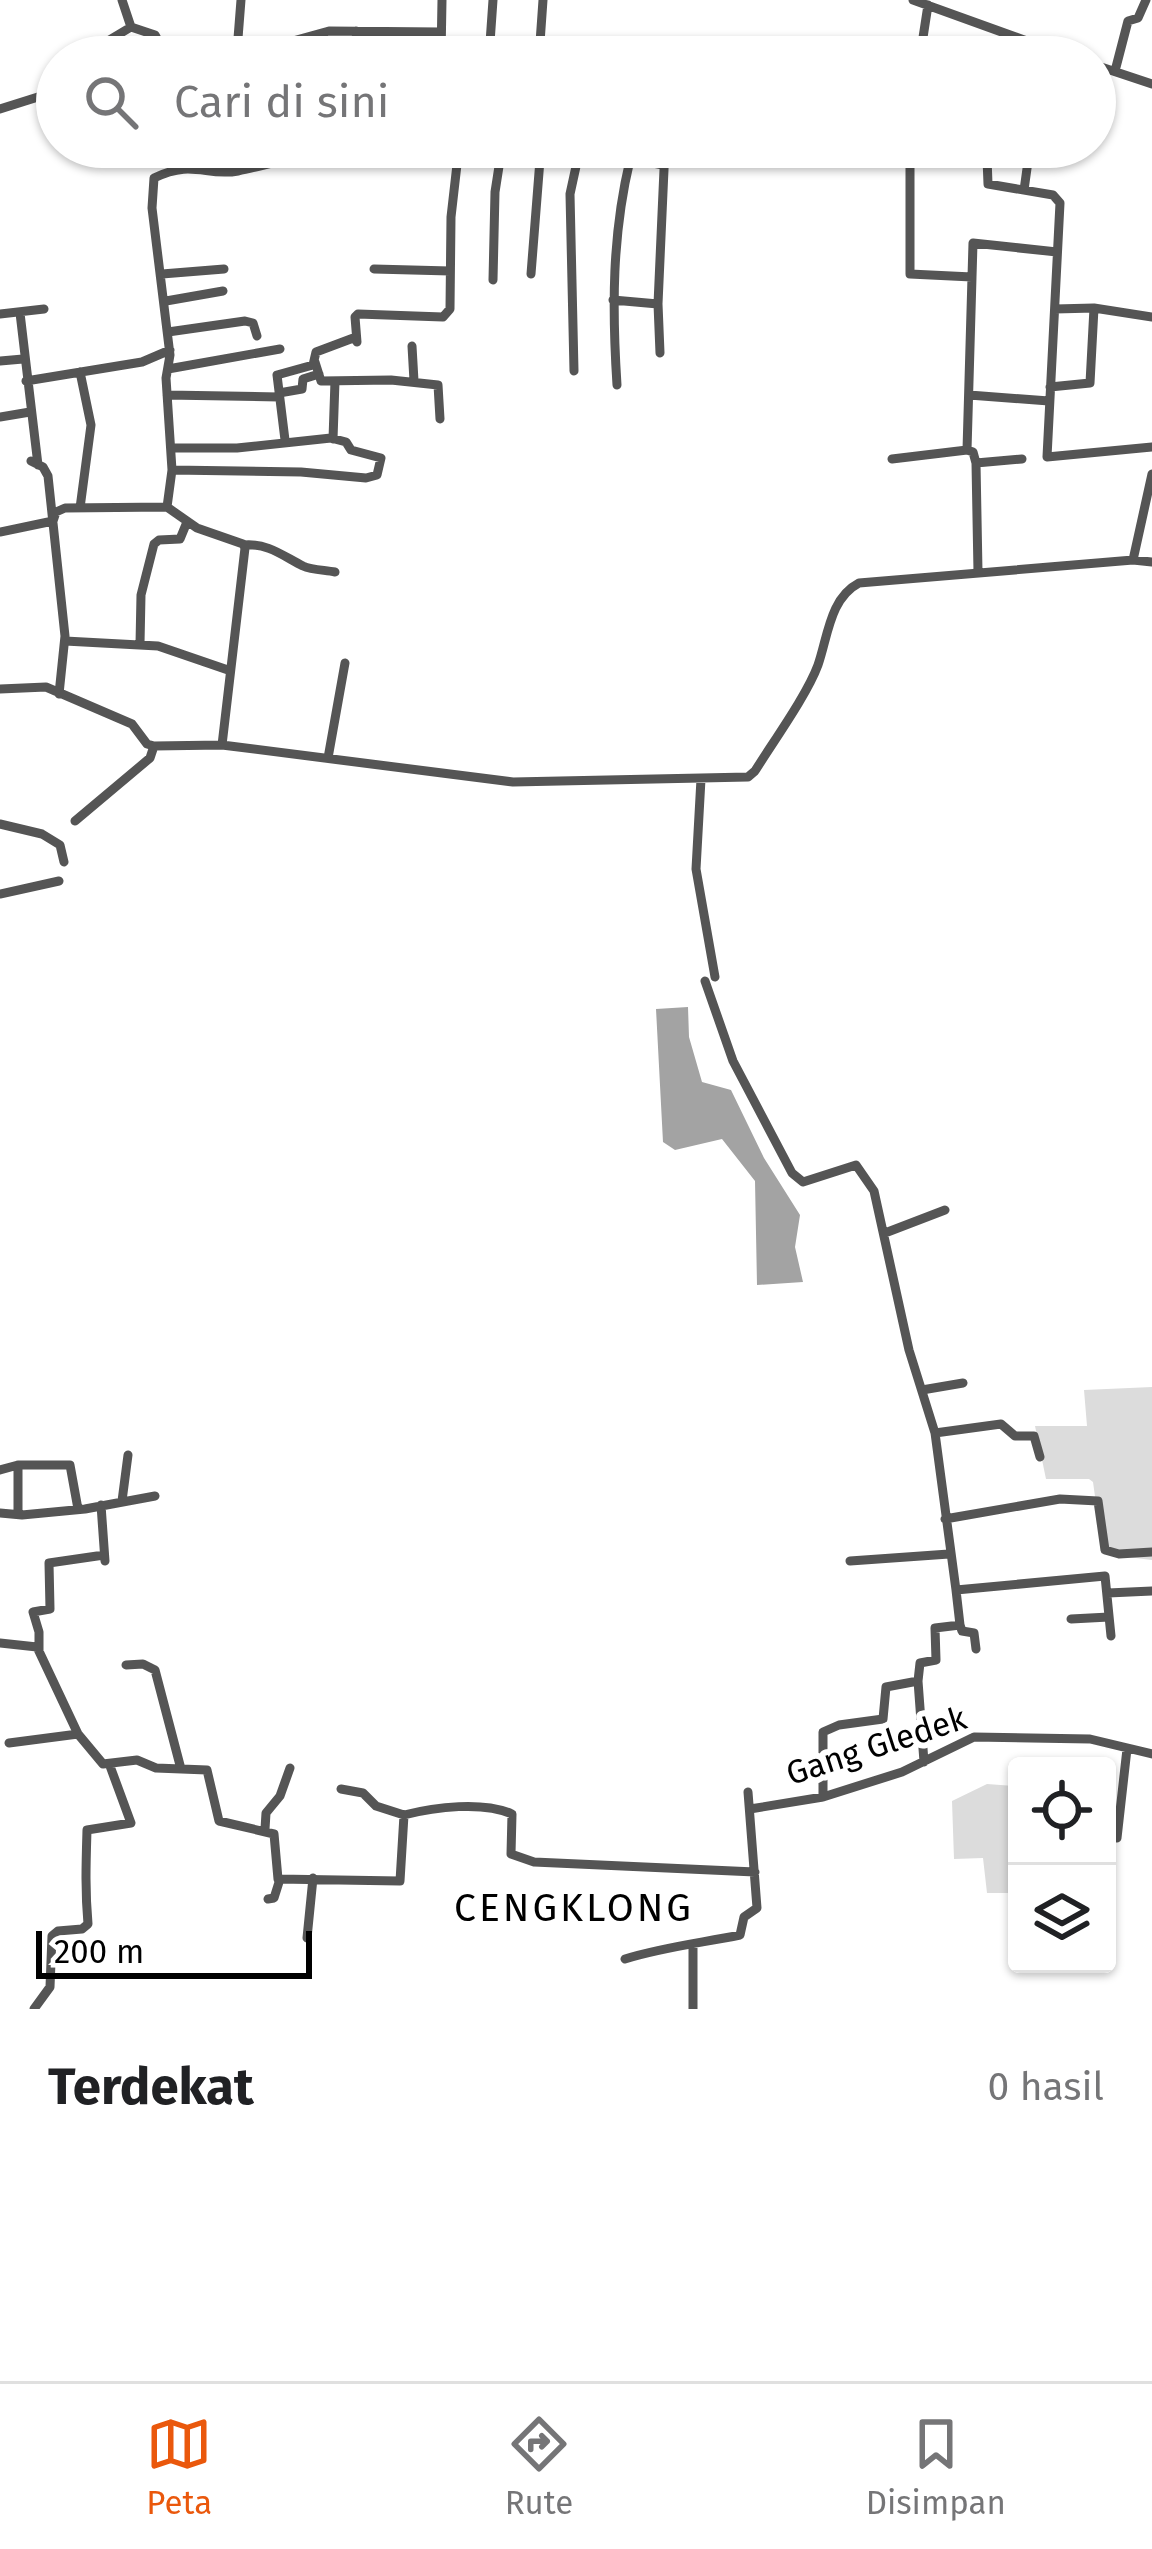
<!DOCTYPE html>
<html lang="id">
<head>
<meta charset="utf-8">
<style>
	:root { --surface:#fff; --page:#f2f2f2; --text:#202124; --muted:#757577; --line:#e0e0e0; --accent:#ea580c }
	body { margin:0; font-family:"Fira Sans",sans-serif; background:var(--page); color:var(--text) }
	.controls { position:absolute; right:36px; bottom:36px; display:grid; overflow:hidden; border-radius:12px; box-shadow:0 3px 9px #0004 }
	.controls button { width:108px; height:108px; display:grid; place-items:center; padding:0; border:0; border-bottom:3px solid var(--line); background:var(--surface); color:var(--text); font:60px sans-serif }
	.scale { position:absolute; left:36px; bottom:30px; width:276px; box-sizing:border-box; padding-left:12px; border:6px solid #000; border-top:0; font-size:33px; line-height:42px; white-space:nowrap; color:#000; -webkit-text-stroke:9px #fff; paint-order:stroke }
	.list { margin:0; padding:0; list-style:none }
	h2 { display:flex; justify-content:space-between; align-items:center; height:156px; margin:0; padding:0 48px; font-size:51px }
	h2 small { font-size:39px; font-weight:400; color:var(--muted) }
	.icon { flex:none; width:66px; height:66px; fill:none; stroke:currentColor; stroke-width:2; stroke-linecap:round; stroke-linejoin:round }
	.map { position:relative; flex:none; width:1152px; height:2009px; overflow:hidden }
	.search { position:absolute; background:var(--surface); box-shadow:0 3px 9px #0004; left:36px; right:36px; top:36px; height:132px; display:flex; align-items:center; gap:30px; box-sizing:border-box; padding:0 42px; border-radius:66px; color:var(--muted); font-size:45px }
	.sheet { height:372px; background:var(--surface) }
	nav { display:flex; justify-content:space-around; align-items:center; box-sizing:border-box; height:168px; border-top:3px solid var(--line); background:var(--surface); font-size:33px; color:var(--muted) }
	nav a { display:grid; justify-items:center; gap:6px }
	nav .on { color:var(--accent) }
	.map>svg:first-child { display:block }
	.green { fill:#dcdcdc }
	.water { fill:#a3a3a3 }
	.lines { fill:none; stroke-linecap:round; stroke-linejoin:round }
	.street { stroke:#555; stroke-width:9 }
	.labels { text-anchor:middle; stroke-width:12; stroke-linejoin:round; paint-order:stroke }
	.street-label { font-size:33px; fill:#000; stroke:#fff }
	.quarter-label { font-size:39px; letter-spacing:3px; fill:#000; stroke:#fff }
</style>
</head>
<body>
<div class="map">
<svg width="1152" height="2009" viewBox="0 0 1152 2009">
	<rect width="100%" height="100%" fill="#fff"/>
	<path class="green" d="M1152,1387v173l-49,-6 -10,-72 -4,-3h-43l-11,-53h52l-3,-36z
		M987,1784l27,2 3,58 -4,49h-26l-4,-35 -29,1 -2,-58z"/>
	<path class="water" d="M688,1007l1,30 13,45 29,8 33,68 36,57 -5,32 8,35 -46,3 -2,-104 -33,-42 -47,11 -12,-8 -7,-133z"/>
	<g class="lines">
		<path class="street" d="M913,0l158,57
			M131,27l24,8 12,22
			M356,31l2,26
			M81,57l50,-30 -9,-27
			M226,57l11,-6 4,-51
			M258,57l20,-6 4,-7 47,-13 112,1
			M441,57l1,-57
			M489,57l4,-57
			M539,57l4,-57
			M920,57l8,-52
			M1095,65l57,19
			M1115,71l13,-50 10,-3 8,-18
			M0,109l57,-18
			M181,147l4,20
			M575,147l88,18
			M910,147v127l62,3 1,-34 84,9
			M987,158l1,26 65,11 7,8 -13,254 105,-10
			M846,160h63
			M1024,190l6,-43
			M374,269l76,2
			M162,274l62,-5
			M531,274l10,-127
			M972,277l-5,173 6,2 3,11 2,109
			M493,280l2,-88 7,-45
			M613,300l45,4
			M166,301l57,-10
			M1055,309l39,-1 58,9
			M20,313l18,152
			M0,314l44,-5
			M168,332l77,-11 8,2 4,13
			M357,342l-2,-25 3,-3 85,3 7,-8 1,-92 8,-70
			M412,346l2,35
			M660,353l-2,-49 7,-157
			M0,361l23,-2
			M315,362l6,19 70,-1 47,5 2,34
			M168,369l112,-20
			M574,371l-4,-177 10,-46
			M80,372l11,53 -11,83
			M26,381l116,-19 28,-12
			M617,385c-5,-77 -5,-150 13,-225
			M1050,387l40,-4 4,-75
			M279,393l23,-4 1,-10 16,-5
			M167,395l112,2
			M969,395l80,6
			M0,417l30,-5
			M333,439l2,-58
			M285,440l-8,-65 36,-10 3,-13 40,-15
			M172,448h65l94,-10 15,4 5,8 30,8 -4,17 -11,3 -65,-6 -129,-2
			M892,459l75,-9
			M31,461l12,6 5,9 17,160 -6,58
			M976,463l46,-4
			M167,507l30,21 46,16 2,4 -23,197
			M0,532l53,-11 3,-9 9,-4 102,-1 5,-37 -6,-92 4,-23 -18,-147 2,-30c39,-19 52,-1 84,-7 34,-7 76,-20 112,-18
			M244,545c24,-2 39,11 59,21 9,4 22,4 32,6
			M1133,560l19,-86
			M65,641l93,5 70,24
			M140,644l1,-49 13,-51 5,-4 21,-1 7,-17
			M0,689l46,-2 86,37 15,20 7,2 68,-1 291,37 235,-5 7,-6c18,-29 52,-76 63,-106 10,-29 12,-67 41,-82l274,-23 19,2
			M328,758l17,-95
			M701,779l-5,90 19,108
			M75,821l75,-63 4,-12
			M0,824l42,10 18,11 4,17
			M0,894l59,-13
			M705,981l28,80 59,112 11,9 53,-17 18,26 35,159 26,83 21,157
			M885,1233l60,-23
			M922,1390l41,-7
			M935,1433l66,-9 14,12h19l6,21
			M18,1465v47l4,3 63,-6 70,-13
			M0,1470l18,-5h52l8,44
			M122,1501l6,-46
			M101,1505l4,56
			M0,1513l22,2
			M945,1519l115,-20 38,2 7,49 14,4 33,-2
			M850,1561l99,-7
			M1108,1593l44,-2
			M1071,1619l38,-2
			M960,1625l2,6 12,2 2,16
			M0,1643l37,4 41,87 25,30 34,-4 19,8 51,2 12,51 55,13 4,45 122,2 4,-66c31,-8 79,-14 108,-1l-1,40 23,8 221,10
			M39,1651v-19l-6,-20 17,-3 -1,-46 55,-8
			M126,1665l17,-1 12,6 26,99
			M918,1681l6,81
			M9,1743l69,-9
			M341,1789l22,4 13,13 28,9
			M823,1797v-65l16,-7 44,-6 3,-32 32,-6 2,-18 16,-3 -1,-32 25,-3 -4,-35 149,-14 6,60
			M750,1809l73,-12 79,-25 72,-35 116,2 62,15
			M265,1829l1,-16 14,-17 10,-28
			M1117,1838l10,-89
			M268,1899l6,-1 6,-19
			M307,1938l6,-60
			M625,1959c39,-12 76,-16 115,-24l4,-18 13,-9 -9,-116
			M34,2009l16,-22 2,-51 6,-5 24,-2 6,-5c-3,-34 -2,-61 -1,-94l44,-7 -21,-57
			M693,2009v-63"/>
	</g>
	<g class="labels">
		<g class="street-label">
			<text transform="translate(876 1745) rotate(-18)" y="12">Gang Gledek</text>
		</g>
		<g class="quarter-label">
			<text x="574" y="1921">CENGKLONG</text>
		</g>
	</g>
</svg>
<div class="controls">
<button><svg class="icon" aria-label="locate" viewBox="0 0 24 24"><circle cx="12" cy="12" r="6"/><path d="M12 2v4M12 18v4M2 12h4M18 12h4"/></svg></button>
<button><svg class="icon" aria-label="layers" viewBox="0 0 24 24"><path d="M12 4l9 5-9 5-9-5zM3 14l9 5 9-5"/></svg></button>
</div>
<div class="scale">200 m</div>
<div class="search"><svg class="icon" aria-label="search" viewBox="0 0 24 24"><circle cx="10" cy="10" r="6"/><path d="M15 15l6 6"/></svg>Cari di sini</div>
</div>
<section class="sheet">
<h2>Terdekat<small>0 hasil</small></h2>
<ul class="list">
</ul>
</section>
<nav>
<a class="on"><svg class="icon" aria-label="map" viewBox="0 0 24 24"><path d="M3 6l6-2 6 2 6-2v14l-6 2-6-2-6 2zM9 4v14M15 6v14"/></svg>Peta</a>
<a><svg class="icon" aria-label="directions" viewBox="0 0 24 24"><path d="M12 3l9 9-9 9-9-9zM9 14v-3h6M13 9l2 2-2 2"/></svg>Rute</a>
<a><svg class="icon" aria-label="saved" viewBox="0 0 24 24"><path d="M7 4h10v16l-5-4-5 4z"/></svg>Disimpan</a>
</nav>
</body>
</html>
